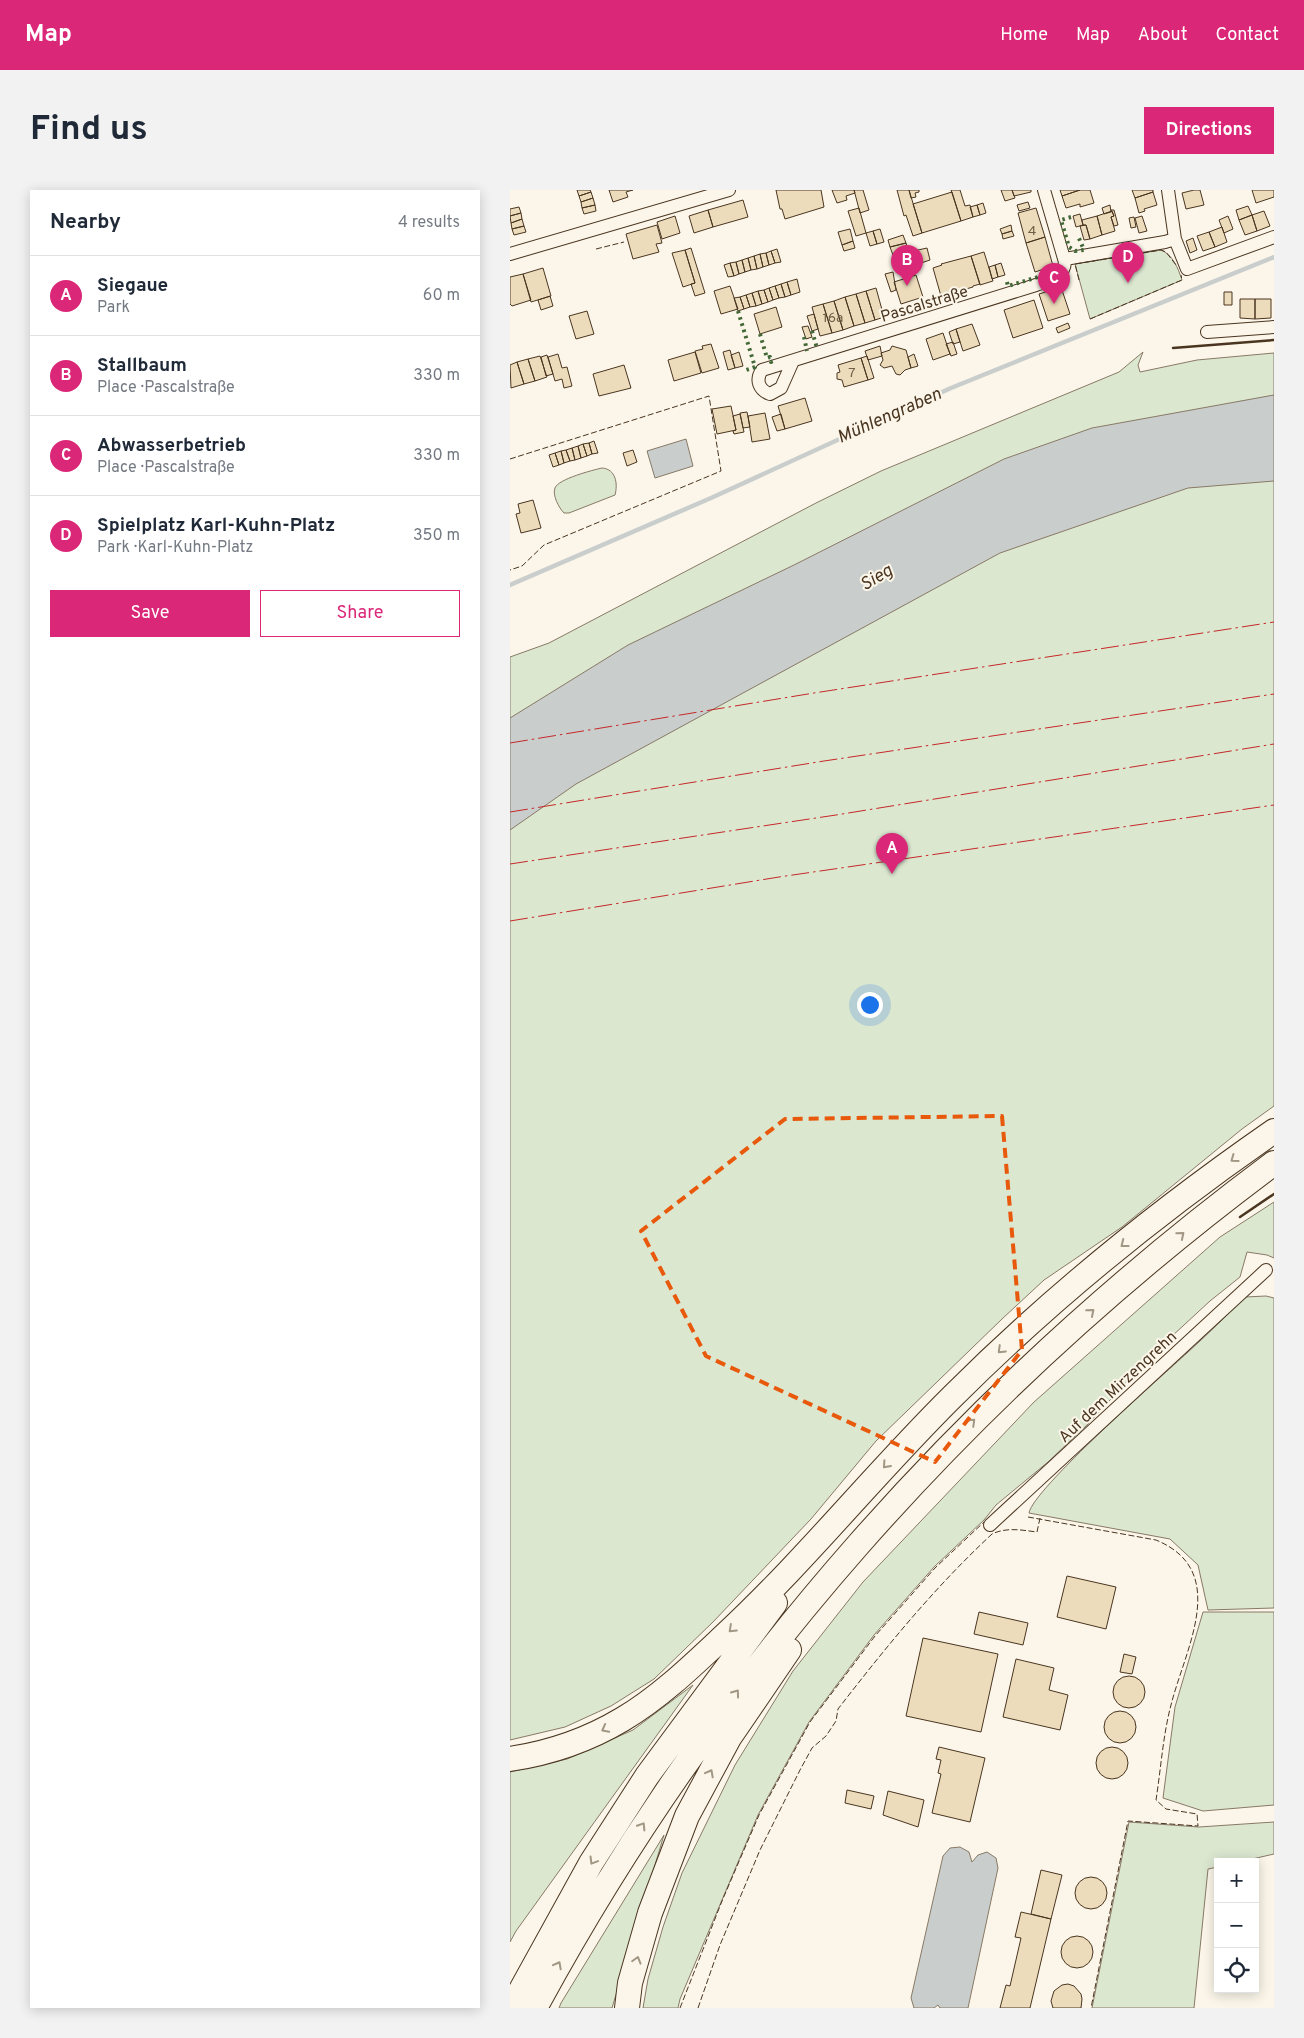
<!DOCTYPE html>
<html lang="en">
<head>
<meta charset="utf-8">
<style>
	:root { --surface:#fff; --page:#f2f2f3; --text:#1f2937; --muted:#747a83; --line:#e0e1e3; --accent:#db2777 }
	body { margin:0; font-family:Overpass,sans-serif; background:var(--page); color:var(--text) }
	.controls { position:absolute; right:15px; bottom:15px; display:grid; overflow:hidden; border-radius:0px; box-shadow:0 2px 12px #0003 }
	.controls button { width:45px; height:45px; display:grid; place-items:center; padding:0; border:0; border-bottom:1px solid var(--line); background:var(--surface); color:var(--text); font:25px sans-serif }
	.you { position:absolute; left:359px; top:814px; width:18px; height:18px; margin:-12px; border:4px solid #fff; border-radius:50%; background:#1a73e8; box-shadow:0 0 0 8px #1a73e833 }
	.badge { display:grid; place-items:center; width:32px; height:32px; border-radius:50%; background:var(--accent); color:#fff; font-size:16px; font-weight:700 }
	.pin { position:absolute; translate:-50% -41px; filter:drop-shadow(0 1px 2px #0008) }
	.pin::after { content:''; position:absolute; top:26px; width:18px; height:15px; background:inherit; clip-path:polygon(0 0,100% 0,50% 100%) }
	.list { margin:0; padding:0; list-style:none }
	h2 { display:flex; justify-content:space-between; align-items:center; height:65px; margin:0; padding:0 20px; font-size:21px }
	h2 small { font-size:16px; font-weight:400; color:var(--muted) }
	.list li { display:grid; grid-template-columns:32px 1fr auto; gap:15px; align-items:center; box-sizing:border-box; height:80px; padding:0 20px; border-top:1px solid var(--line) }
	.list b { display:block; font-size:19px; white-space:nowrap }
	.list p { margin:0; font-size:16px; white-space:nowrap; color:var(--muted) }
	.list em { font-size:16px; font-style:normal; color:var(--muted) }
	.actions { display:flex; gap:10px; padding:15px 20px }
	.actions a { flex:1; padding:11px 0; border:1px solid var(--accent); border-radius:0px; text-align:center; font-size:18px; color:var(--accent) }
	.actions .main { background:var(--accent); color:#fff }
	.icon { flex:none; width:28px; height:28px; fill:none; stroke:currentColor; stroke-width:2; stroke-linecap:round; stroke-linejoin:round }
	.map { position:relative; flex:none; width:764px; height:1818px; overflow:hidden; border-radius:0px }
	header { display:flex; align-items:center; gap:30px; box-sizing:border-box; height:70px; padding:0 25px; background:var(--accent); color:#fff }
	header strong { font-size:24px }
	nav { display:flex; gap:28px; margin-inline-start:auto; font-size:18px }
	.intro { display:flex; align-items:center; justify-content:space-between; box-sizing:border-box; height:120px; padding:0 30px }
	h1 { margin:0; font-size:35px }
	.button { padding:12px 22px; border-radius:0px; background:var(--accent); color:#fff; font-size:18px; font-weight:700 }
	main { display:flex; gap:30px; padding:0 30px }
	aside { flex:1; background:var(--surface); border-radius:0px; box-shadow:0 2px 12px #0003 }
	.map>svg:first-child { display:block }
	.green { fill:#dce7d0; stroke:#887966 }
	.water { fill:#c9cecd; stroke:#887966 }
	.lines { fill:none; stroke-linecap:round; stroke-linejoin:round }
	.stream { stroke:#c9cecd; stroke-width:4.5 }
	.building { fill:#ecdcbc; stroke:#4a3520 }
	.minor-casing { stroke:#4a3520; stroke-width:14 }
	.motorway-casing { stroke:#4a3520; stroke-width:26 }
	.minor { stroke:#fbf6e9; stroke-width:12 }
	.motorway { stroke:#fbf6e9; stroke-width:24 }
	.hedge { stroke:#436837; stroke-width:4; stroke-dasharray:2.5 4; stroke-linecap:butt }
	.fence { stroke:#4a3520; stroke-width:1; stroke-dasharray:6 2.5; stroke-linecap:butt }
	.wall { stroke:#4a3520; stroke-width:2.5 }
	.power { stroke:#c62828; stroke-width:1; stroke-dasharray:18 4 2.5 4; stroke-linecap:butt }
	.oneway { stroke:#a29684 }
	.marked { fill:none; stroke:#e8590c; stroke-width:4; stroke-dasharray:10 6; stroke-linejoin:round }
	.labels { text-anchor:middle; stroke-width:4; stroke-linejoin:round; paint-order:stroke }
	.number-label { font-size:14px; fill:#725f47 }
	.street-label { font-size:16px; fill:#4a3520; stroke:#fbf6e9 }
	.water-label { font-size:18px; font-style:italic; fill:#4a3520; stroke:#fbf6e9 }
</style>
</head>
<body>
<header>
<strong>Map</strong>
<nav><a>Home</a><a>Map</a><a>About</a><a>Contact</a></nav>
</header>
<div class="intro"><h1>Find us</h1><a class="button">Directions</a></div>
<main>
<aside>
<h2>Nearby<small>4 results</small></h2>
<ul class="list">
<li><span class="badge">A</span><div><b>Siegaue</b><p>Park</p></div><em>60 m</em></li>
<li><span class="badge">B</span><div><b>Stallbaum</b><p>Place · Pascalstraße</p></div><em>330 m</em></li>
<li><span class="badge">C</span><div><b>Abwasserbetrieb</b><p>Place · Pascalstraße</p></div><em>330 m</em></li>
<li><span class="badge">D</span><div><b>Spielplatz Karl-Kuhn-Platz</b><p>Park · Karl-Kuhn-Platz</p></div><em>350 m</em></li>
</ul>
<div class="actions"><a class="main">Save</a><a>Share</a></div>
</aside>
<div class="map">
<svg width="764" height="1818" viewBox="0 0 764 1818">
	<rect width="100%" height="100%" fill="#fbf6e9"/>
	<path class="green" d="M651,60c12,5 17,18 21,30l-92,39 -15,-55z
		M633,162l-5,13 2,7 57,-12 77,-7v753l-32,23 -120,98 -78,53 -42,39 -126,122 -65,78 -98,103 -59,57 -43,27 -46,21 -55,13v-1083l39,-14 267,-140 65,-32 238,-99z
		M92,278c14,1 16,16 13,27l-46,18h-5c-5,-5 -12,-18 -9,-25 3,-9 38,-18 47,-20z
		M764,1012v56l-7,-3 -20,-3 -7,25 -30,24 -39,36 -38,38 -45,49 -40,38 -52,43 -12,15 -50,47 -60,68 -65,87 -51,93 -78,184 -2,9h-35l5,-29 15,-52 19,-54 53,-108 58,-94 70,-89 171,-180 186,-165z
		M756,1106l8,2v310l-66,2 -10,-45 -28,-26 -141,-26c4,-24 133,-137 158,-160 20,-18 39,-37 58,-56z
		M693,1422h71v193l-71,6 -40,-13 12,-91z
		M183,1495l-177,246 -6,11v-170l57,-13 66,-29z
		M619,1632l70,5 75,-5v32l-35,8h-21v5l-10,2 -14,139h-102z
		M154,1645l-52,173h-53l2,-5z"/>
	<path class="water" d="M764,205v86l-86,7 -188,65 -424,231 -66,46v-112l118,-73 166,-80 210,-106 88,-31z
		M176,249l7,27 -38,12 -8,-27z
		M450,1657l9,5 3,10 6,-7 9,-3 9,6 2,10 -30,140h-28l-2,-3 -4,3h-20l-3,-10 32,-142 7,-8z"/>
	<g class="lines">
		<path class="stream" d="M0,395l201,-87 240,-110 323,-131"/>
	</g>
	<path class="building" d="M67,0h13l1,2 -12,4z
		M99,0h24l-7,2 2,5 -15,5z
		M266,0h45l3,17 -39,12 -3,-10h-2z
		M322,0h22l1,3 -9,3 1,4 -10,3z
		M344,0h9l6,20 -9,3z
		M387,0h12l13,43 -9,3 -7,-21 -2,1z
		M399,0h10v2l-4,1 1,4 -5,1z
		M441,0h9l5,16 5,-1 3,12 -12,4z
		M491,0h11l3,8 -10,3z
		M502,0h19v2l-17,4z
		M550,0h20l-18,6z
		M570,0h10l4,13 -14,4v-3l-14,4 -4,-12z
		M622,0h21v2l-18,6z
		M684,0h6l4,15 -18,4 -4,-16z
		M742,0h22v7l-18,6z
		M81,2l2,6 -12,4 -2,-6z
		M442,2l9,29 -39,12 -9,-29z
		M643,2l4,13 -13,4 1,2 -6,2 -4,-15z
		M83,8l2,7 -13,3 -1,-6z
		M233,10l5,17 -35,10 -5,-17z
		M518,12l2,6 -11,3 -2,-6z
		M473,13l3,10 -6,2 -3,-10z
		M85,15l1,6 -12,3 -2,-6z
		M467,15l3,10 -7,2 -3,-10z
		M600,15l1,7 -7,2 -2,-6z
		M738,16l4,9 -13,5 -3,-10z
		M9,17l2,6 -11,3v-7z
		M349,18l7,25 -10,3 -8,-25z
		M526,18l9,29 -19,6 -8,-30z
		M198,20l5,17 -19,6 -5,-17z
		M601,20h3l4,15 -4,1 -3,-9 3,-1z
		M602,21l2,5 -3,1 4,14 -13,4 -5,-19z
		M754,21l6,15 -13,5 -5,-16z
		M11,23l1,6 -11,4 -1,-7z
		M570,24l3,11 -7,2 -3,-11z
		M742,25l5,16 -12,4 -6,-15z
		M165,26l5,17 -18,6 -5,-17z
		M587,26l5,19 -12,4 -4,-14h-3l-1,-5z
		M632,26l5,15 -8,2 -4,-15z
		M718,26l5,13 -9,4 -5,-13z
		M624,27l2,10 -5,1 -2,-10z
		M12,29l2,7 -12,3 -1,-6z
		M147,35l5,18 -6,1 3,8 -26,7 -7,-25z
		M501,35l1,6 -10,3 -2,-5z
		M576,35l4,14 -6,1 -4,-14z
		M14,36l2,6 -12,3 -2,-6z
		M712,37l5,15 -12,5 -6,-15z
		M340,39l3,12 -11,4 -4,-13z
		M370,39l4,13 -7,2 -4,-13z
		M363,41l4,13 -7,2 -4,-13z
		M502,41l2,5 -11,3 -1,-5z
		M699,42l6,15 -12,4 -6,-15z
		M393,45l3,8 -16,4 -2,-7z
		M535,47l8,29 -18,6 -9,-29z
		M683,48l4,12 -7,3 -4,-12z
		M343,51l2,7 -11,3 -2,-6z
		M396,53l2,7 -15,5 -3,-8z
		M181,58l14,45 -10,3 -4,-12 4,-1 -10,-33z
		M417,58l3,12 -9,3 -3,-13z
		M267,59l4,13 -6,1 -4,-12z
		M175,60l10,33 -12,4 -11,-34z
		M398,60l3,8 -16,5 -2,-8z
		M261,61l4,12 -6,2 -3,-12z
		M405,61l4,12 -6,2 -4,-12z
		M474,62l9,29 -13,4 -9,-29z
		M256,63l3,12 -6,2 -3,-13z
		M250,64l3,13 -6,2 -3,-13z
		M244,66l3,13 -6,1 -3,-12z
		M461,66l9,28 -7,2v1l-32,9 -8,-28 9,-3 -1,-1z
		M238,68l3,12 -6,2 -3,-12z
		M232,70l3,12 -6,2 -3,-12z
		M226,72l3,12 -5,2 -4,-13z
		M220,73l4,13 -6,1 -4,-12z
		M491,73l4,12 -7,2 -3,-12z
		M485,75l3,12 -6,2 -3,-12z
		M33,78l8,28 -20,6 -8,-28z
		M383,82l3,18 -5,2 -6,-18z
		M13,84l8,26 -19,6 -2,-2v-27z
		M406,85l7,22 -22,7 -7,-22z
		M287,89l3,13 -9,3 -4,-13z
		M277,92l4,13 -6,2 -4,-13z
		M271,94l4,13 -6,1 -4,-12z
		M220,96l8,23 -17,5 -7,-23z
		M265,96l4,12 -6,2 -4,-12z
		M551,97l9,27 -22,7 -9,-27z
		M259,98l4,12 -5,2 -4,-12z
		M366,98l8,29 -9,3 -9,-29z
		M254,100l4,12 -6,2 -4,-13z
		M248,101l4,13 -6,2 -4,-13z
		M356,101l9,29 -10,3 -9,-29z
		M714,102h8v13h-8z
		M242,103l4,13 -6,1 -4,-12z
		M346,104l9,29 -11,3 -9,-29z
		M236,105l4,12 -6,2 -4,-12z
		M40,106l3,10 -12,4 -3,-10z
		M230,107l4,12 -6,2 -4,-13z
		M335,107l9,29 -11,4 -9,-29z
		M730,109h15v20l-15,-1z
		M745,109h16v19l-16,1z
		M524,110l9,28 -30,10 -9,-28z
		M324,111l9,29 -11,3 -9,-29z
		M313,114l9,29 -12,3 -8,-29z
		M266,117l6,20 -22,7 -6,-20z
		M77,121l7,23 -18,5 -7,-23z
		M304,124l4,15 -6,2 -5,-15z
		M558,133l2,5 -12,5 -2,-5z
		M462,134l8,21 -17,6 -7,-22z
		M298,136l4,11 -6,2 -4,-12z
		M446,139l4,13 -7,2 -4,-12z
		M433,143l7,21 -17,6 -7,-21z
		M443,152l4,12 -6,2 -5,-12z
		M201,154l8,24 -17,5 -7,-22 8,-2 -1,-3z
		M370,156l2,10 -14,4 -3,-9z
		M382,156l14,4 5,18 -6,2 -5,5 -4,-1 -4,-8 -8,2 -4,-3 3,-5 -2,-7 9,-3z
		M220,160l5,18 -7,2 -5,-18z
		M185,162l6,21 -27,8 -6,-21z
		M229,162l4,14 -8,2 -4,-13z
		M48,164l4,14 5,-1 5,19 -8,2 -2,-9 -7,2 -7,-24z
		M404,164l4,12 -7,2 -3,-11z
		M37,165l6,19 -7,2 -5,-19z
		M30,166l7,21 -12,4 -7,-22z
		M357,166l7,22 -6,2 -7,-22z
		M351,168l7,22 -24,7 -2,-7 -5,-1v-6l3,-1 -2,-7z
		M18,169l7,22 -11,3 -7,-22z
		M7,172l7,22 -13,4 -1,-23z
		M114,175l7,23 -32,8 -6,-22z
		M295,208l7,23 -27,8 -7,-23z
		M221,216l5,24 -19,4 -5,-25z
		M237,222l3,15 -7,1 -3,-15z
		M255,223l5,26 -18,3 -4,-26z
		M230,224l4,18 -10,2 -1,-3 3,-1 -3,-14z
		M271,224l4,15 -8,2 -5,-14z
		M84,251l4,12 -6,1 -3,-11z
		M79,253l3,11 -5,2 -4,-12z
		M73,254l4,12 -6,2 -3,-12z
		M68,256l3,12 -6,2 -3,-12z
		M62,258l3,12 -5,1 -4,-11z
		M56,260l4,11 -6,2 -3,-12z
		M123,260l4,12 -10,4 -4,-13z
		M51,261l3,12 -5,2 -4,-12z
		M45,263l4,12 -6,2 -4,-12z
		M23,310l8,28 -20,5 -5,-19 4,-1 -2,-9z
		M557,1386l49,11 -10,42 -49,-12z
		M469,1422l49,11 -5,22 -49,-11z
		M413,1448l75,16 -17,78 -75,-16z
		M614,1464l12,3 -4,17 -12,-2z
		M506,1469l38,9 -5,22 19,5 -8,35 -57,-13z
		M603 1502a16 16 0 1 1 32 0a16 16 0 1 1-32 0Z
		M594 1537a16 16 0 1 1 32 0a16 16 0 1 1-32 0Z
		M429,1557l46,11 -15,64 -38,-9 9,-39 -3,-1 3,-13 -5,-1z
		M586 1573a16 16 0 1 1 32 0a16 16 0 1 1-32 0Z
		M337,1600l27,6 -3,13 -26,-6z
		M378,1601l36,9 -6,27 -35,-12z
		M531,1680l21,5 -11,44 -20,-5z
		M565 1703a16 16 0 1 1 32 0a16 16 0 1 1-32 0Z
		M511,1722l30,7 -21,89h-30l6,-23 4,1 11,-48 -6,-1z
		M551 1762a16 16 0 1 1 32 0a16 16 0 1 1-32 0Z
		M558,1794l6,2 7,8 1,5 -1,9h-28l-2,-7 3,-10 8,-6z"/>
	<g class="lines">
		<g class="minor-casing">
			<path id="minor" d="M658,0l7,49 12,30 87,-32
				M0,64l219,-64
				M555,69l100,-17 10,-3
				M697,142l67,-5
				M283,171l-12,27 -11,6c-11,-4 -15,-14 -8,-24l274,-85c13,-5 28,-7 29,-23l-21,-72
				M480,1335l276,-255"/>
		</g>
		<g class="motorway-casing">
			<path id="motorway" d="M0,1569c40,-6 78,-19 113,-40 37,-22 69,-53 101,-83 81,-75 150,-162 229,-240 98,-98 207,-186 321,-265
				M1,1818l80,-145 56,-87 128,-173
				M25,1818c181,-335 434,-618 739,-845
				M117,1818l3,-25 20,-70 37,-97 42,-78 60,-88"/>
		</g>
		<use href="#minor" class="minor"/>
		<use href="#motorway" class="motorway"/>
		<path class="hedge" d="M561,27l-10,3 8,27 6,4 9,-1 -6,-14
			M497,92l1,4 40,-12 5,-8
			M228,121l17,56 -9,3
			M302,141l5,17h-1
			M250,144l7,24 3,-1 1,5 2,-1
			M294,147l3,14"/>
		<path class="fence" d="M86,59l28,-7
			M569,90l-4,-16 86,-14 5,2 10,13
			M580,129l92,-39 -1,-5
			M0,269l199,-63 12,75 -177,74 -22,21 -12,4
			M518,1327l128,23c75,31 29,109 15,165 -8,30 -10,63 -15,95l10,9 31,5 1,12 -70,-5 -37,187
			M170,1818l42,-107 37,-86 51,-93 65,-86 60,-68 49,-46
			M188,1818l22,-63 40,-95 40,-80 12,-22 14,-12 10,-15 2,-12c48,-62 96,-121 154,-175 15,-7 29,-4 45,-2l3,-14"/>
		<path class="wall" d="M663,158l101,-8
			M730,1027l34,-23"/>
		<path class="power" d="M0,553l304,-50 460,-71
			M0,622l314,-51 450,-67
			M0,674l326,-49 438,-71
			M0,731l269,-44 495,-72"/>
	</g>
	<defs><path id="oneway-chevron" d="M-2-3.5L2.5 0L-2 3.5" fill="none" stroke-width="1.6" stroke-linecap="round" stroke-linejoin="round" transform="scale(1.25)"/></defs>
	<g class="oneway">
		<use href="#oneway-chevron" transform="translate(724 969) rotate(144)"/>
		<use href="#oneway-chevron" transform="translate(671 1045) rotate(-40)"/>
		<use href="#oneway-chevron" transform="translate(614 1054) rotate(142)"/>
		<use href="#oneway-chevron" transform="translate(581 1122) rotate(-41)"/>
		<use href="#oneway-chevron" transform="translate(491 1160) rotate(136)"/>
		<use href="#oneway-chevron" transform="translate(462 1232) rotate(-44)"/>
		<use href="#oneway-chevron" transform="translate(376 1275) rotate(132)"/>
		<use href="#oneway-chevron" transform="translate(222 1439) rotate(137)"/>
		<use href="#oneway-chevron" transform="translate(226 1503) rotate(-54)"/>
		<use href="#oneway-chevron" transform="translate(95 1539) rotate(152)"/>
		<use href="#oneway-chevron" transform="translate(200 1583) rotate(-62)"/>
		<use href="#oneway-chevron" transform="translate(132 1636) rotate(-58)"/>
		<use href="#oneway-chevron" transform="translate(83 1671) rotate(121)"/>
		<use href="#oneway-chevron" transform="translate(127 1770) rotate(-74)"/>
		<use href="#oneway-chevron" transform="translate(48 1775) rotate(-62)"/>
	</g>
	<path class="marked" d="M492,926l20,234 -87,112 -229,-106 -65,-125 144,-112z"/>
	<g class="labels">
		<g class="number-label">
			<text x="522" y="45">4</text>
			<text x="323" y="132">16a</text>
			<text x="342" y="187">7</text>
		</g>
		<g class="street-label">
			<text transform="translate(414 113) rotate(-17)" y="6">Pascalstraße</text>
			<text transform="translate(607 1196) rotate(-43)" y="6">Auf dem Mirzengrehn</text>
		</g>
		<g class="water-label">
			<text transform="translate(379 225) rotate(-24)" y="6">Mühlengraben</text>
			<text transform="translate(366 387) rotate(-31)" y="6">Sieg</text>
		</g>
	</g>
</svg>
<div class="controls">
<button>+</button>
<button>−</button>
<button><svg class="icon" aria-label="locate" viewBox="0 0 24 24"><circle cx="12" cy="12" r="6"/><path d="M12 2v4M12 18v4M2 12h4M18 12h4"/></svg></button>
</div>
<div class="you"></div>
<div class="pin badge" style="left:382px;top:684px">A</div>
<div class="pin badge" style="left:397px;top:96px">B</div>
<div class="pin badge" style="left:544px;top:114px">C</div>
<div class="pin badge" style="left:618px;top:93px">D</div>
</div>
</main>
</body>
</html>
